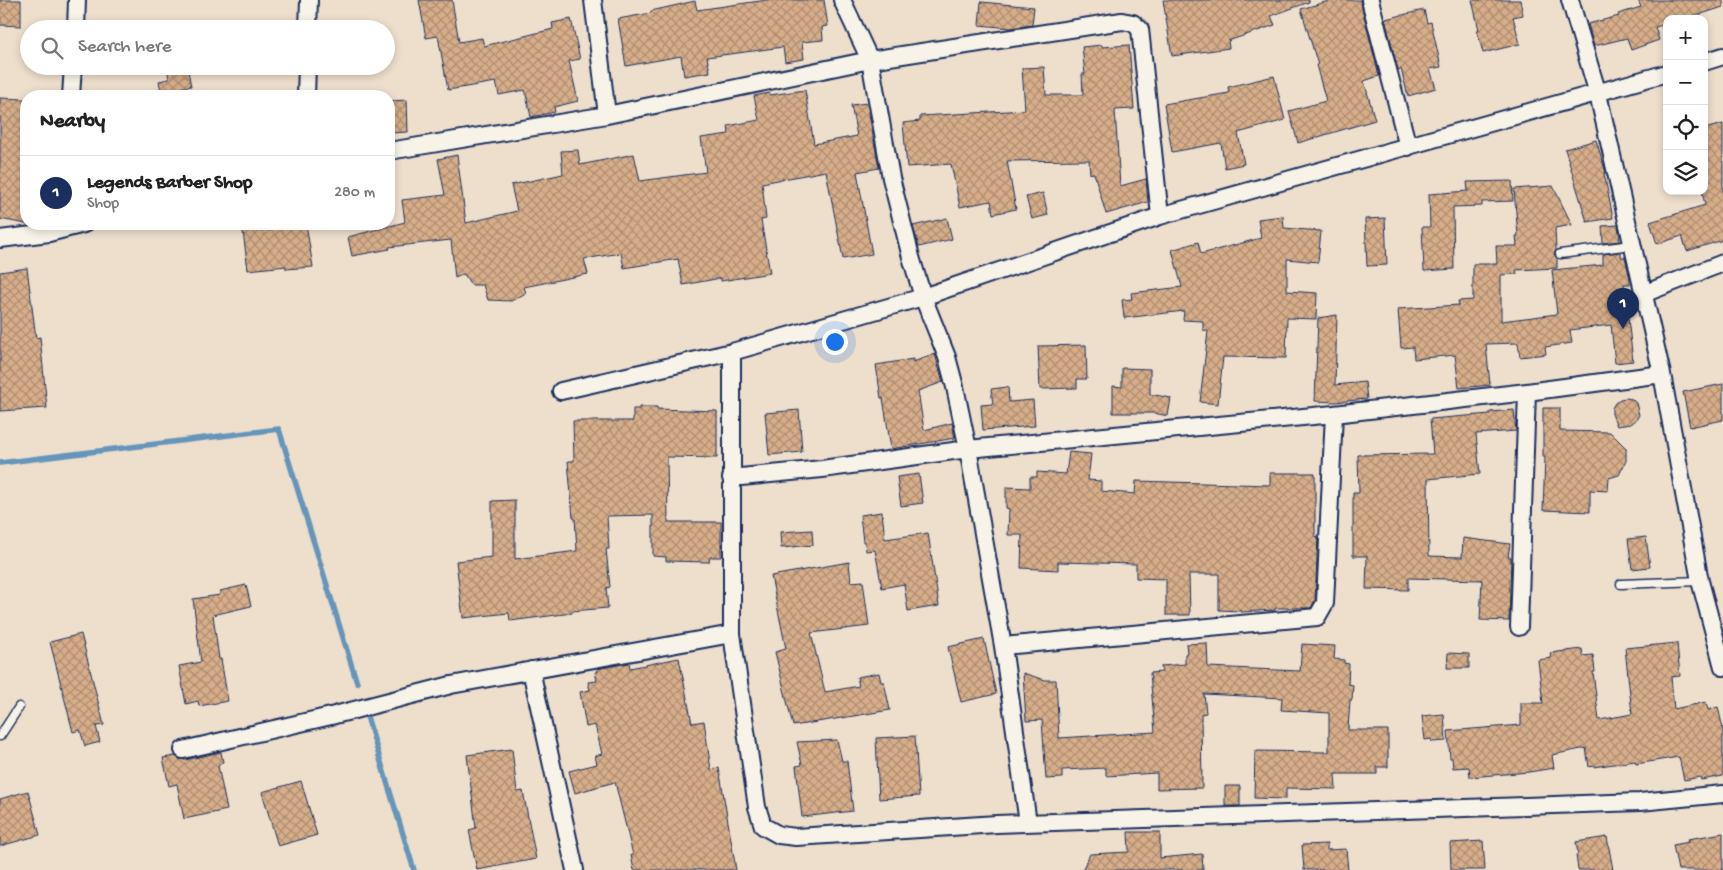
<!DOCTYPE html>
<html lang="en">
<head>
<meta charset="utf-8">
<style>
	:root { --surface:#fff; --page:#f2f2f2; --text:#222; --muted:#767676; --line:#e0e0e0; --accent:#1b2f5e }
	body { margin:0; font-family:"Gochi Hand",sans-serif; background:var(--page); color:var(--text) }
	.controls { position:absolute; right:15px; top:15px; display:grid; overflow:hidden; border-radius:10px; box-shadow:0 2px 8px #0003 }
	.controls button { width:45px; height:45px; display:grid; place-items:center; padding:0; border:0; border-bottom:1px solid var(--line); background:var(--surface); color:var(--text); font:25px sans-serif }
	.you { position:absolute; left:834px; top:341px; width:18px; height:18px; margin:-12px; border:4px solid #fff; border-radius:50%; background:#1a73e8; box-shadow:0 0 0 8px #1a73e833 }
	.badge { display:grid; place-items:center; width:32px; height:32px; border-radius:50%; background:var(--accent); color:#fff; font-size:16px; font-weight:700 }
	.pin { position:absolute; translate:-50% -41px; filter:drop-shadow(0 1px 2px #0008) }
	.pin::after { content:''; position:absolute; top:26px; width:18px; height:15px; background:inherit; clip-path:polygon(0 0,100% 0,50% 100%) }
	.list { margin:0; padding:0; list-style:none }
	h2 { display:flex; justify-content:space-between; align-items:center; height:65px; margin:0; padding:0 20px; font-size:21px }
	h2 small { font-size:16px; font-weight:400; color:var(--muted) }
	.list li { display:grid; grid-template-columns:32px 1fr auto; gap:15px; align-items:center; box-sizing:border-box; height:75px; padding:0 20px; border-top:1px solid var(--line) }
	.list b { display:block; font-size:19px; white-space:nowrap }
	.list p { margin:0; font-size:16px; white-space:nowrap; color:var(--muted) }
	.list em { font-size:16px; font-style:normal; color:var(--muted) }
	.icon { flex:none; width:28px; height:28px; fill:none; stroke:currentColor; stroke-width:2; stroke-linecap:round; stroke-linejoin:round }
	.map { position:relative; flex:none; width:1723px; height:870px; overflow:hidden }
	.search { position:absolute; background:var(--surface); box-shadow:0 2px 8px #0003; left:20px; top:20px; width:375px; height:55px; display:flex; align-items:center; gap:12px; box-sizing:border-box; padding:0 18px; border-radius:28px; color:var(--muted); font-size:19px }
	.panel { position:absolute; background:var(--surface); box-shadow:0 2px 8px #0003; left:20px; top:90px; width:375px; height:140px; border-radius:20px }
	.map>svg:first-child { display:block }
	.lines { fill:none; stroke-linecap:round; stroke-linejoin:round }
	.stream { stroke:#6595ba; stroke-width:5.5 }
	.building { fill:url(#building-cross-hatch); stroke:#1b2f5e }
	.service-casing { stroke:#1b2f5e; stroke-width:11 }
	.minor-casing { stroke:#1b2f5e; stroke-width:20 }
	.service { stroke:#f7f3e8; stroke-width:8 }
	.minor { stroke:#f7f3e8; stroke-width:16 }
</style>
</head>
<body>
<div class="map">
<svg width="1723" height="870" viewBox="0 0 1723 870">
	<defs>
		<pattern id="building-cross-hatch" width="8" height="8" patternUnits="userSpaceOnUse" patternTransform="scale(1.25)"><rect width="8" height="8" fill="#d8ae89"/><path d="M0 0l8 8M0 8l8-8" fill="none" stroke="#ae8e73"/></pattern>
	</defs>
	<rect width="100%" height="100%" fill="#eedecc"/>
	<filter id="ink" filterUnits="userSpaceOnUse"><feTurbulence type="fractalNoise" baseFrequency=".02" numOctaves="2"/><feDisplacementMap in="SourceGraphic" scale="10" xChannelSelector="R" yChannelSelector="G"/><feConvolveMatrix kernelMatrix="1 2 1 2 8 2 1 2 1" color-interpolation-filters="sRGB"/></filter>
	<g filter="url(#ink)">
		<g class="lines">
			<path class="stream" d="M0,463l279,-34 78,254
				M365,710l49,160"/>
		</g>
		<path class="building" d="M0,0h21v26l-21,-1z
			M419,0h33l7,42 23,-4 2,8 69,-17 -1,-6 19,-4 9,40 -11,2 9,40 -24,6 1,5 -24,5 -6,-27 -26,5 -3,-13 -48,8 -10,-54 -12,2z
			M767,0h57l4,26 -6,1 1,13 -21,2 2,17 -19,3 -2,-15 -76,10 3,15 -26,4 -3,-20 -55,10 -8,-47 33,-6v-2l44,-10 2,9z
			M1163,0h146v2l-38,14 4,9 -47,16 1,7 -57,8z
			M1332,0h28l19,76 -15,5 11,39 -77,23 -9,-32 37,-10 -10,-36h2l-17,-56z
			M1472,0h48l3,15 -10,2 7,27 -37,9 -6,-23h2z
			M1638,0h85v7l-37,12h-19v5l-12,3 4,13 -28,10 -4,-12 -33,8 -6,-22 31,-8 -1,-2 23,-7z
			M981,2l53,5 -2,18 -21,3 -32,-3z
			M1424,10l3,13 4,-1 10,45 -11,2 6,19 -28,8 -7,-27 -3,1 -13,-51z
			M1102,45v2l27,-2 5,64 -19,1 5,76 26,-7 2,23 -42,12 -12,-41 -4,1 -1,-14 -82,1 9,48 -23,5 -2,-13 -31,6 -9,-43 -44,3 -4,-44 17,-2v-5l105,-6 -3,-42 22,-1 2,28h37l-1,-21h3l-3,-27z
			M167,66h20l4,20 -10,2 2,8h-21l-3,-15 10,-2z
			M1274,76l11,44 -47,13 6,31 -19,4 -4,-25 -49,9 -8,-48 65,-11 -1,-6z
			M805,90l9,54 43,-8 -6,-31 16,-2 12,65 -22,4 15,82 -29,5 -17,-88 -64,12 4,36 -5,1 9,53 -49,8v-3l-38,7 -5,-26 -54,9 -3,-15 -37,6 4,15 -64,13 2,6 -15,8 -23,-1 -5,-15h-12l-7,-11 -9,4 -4,-38 -62,7 1,2 -38,7 -4,-19 57,-15 -3,-22 43,-5 -7,-36 19,-4 9,68 51,-12 -6,-26 52,-11 -2,-23 17,-1 2,15 54,-11 6,27 66,-9 -5,-34 28,-4 -1,-8 31,-6 -5,-24 16,-3v2z
			M0,98l24,1 2,10v115l-26,-5z
			M407,100l1,32 -19,1v-32z
			M1723,124v116l-36,11 -5,-15 -25,8 -7,-22 55,-17 -3,-14h2v-62z
			M1596,140l10,33h-2l9,45 -26,4 -22,-73z
			M1512,181l1,20 -31,1v4l-29,1 1,62 -30,2 -2,-44h8l-1,-33 39,-3 -1,-9z
			M1553,186l19,39 -17,3 1,22 -2,4 3,4v10l-41,2 1,4 -16,1v46l56,-7 -5,-44 51,-5v-11l18,-2v5h4l5,22v5h-6l9,77 -18,2 -4,-38 -41,5 2,13 -27,4 1,7 -26,3 -2,-14 -32,1 4,41 -31,3 -4,-33 -41,4 -1,-12 -12,1 -3,-39 61,-4 -1,-4 15,-1v-36h24l-1,-18h21l-1,-10h2l-4,-47z
			M1043,193l5,22 -16,4 -6,-22z
			M1283,216l1,12 37,3 -3,31 -31,-3v32l30,2 -1,26 -29,-1 -1,40 -63,-1 -5,47 -18,-2 8,-71 -5,-1v-9l-20,-1 1,-9 -60,7 -2,-18 10,-1 -1,-6 51,-6 -10,-37 26,-8 3,12 60,-16 -3,-19z
			M947,218l5,21 -33,8 -6,-21z
			M1385,218l2,47 -20,1 -2,-47z
			M242,224h64l7,43 -27,2v-3l-38,4z
			M1618,225l2,16 -17,2 -1,-17z
			M27,268l9,70 4,-1 7,71 -47,3v-139z
			M1337,315l-2,70 30,-3 2,17 -32,3 -20,-1 3,-83z
			M1086,345l1,34h-10v9l-37,1 -2,-43z
			M935,354l8,28 -25,9 6,39 28,-7 3,15 -64,11 -8,-51h-2l-5,-33 37,-6v3z
			M1122,368l28,1v25l21,4 -3,18 -14,-3h-41v-27l9,1z
			M1723,384v36l-33,7 -7,-35z
			M1008,387l1,15 24,-2 2,26 -52,4 -2,-25 12,-1 -2,-15z
			M1626,398l6,1 4,4 3,12 -3,5 -5,4 -14,2 -5,-12v-6l3,-5 5,-4z
			M639,407h18v2l60,2v47l-50,-1 1,65h53v35h-11l-1,5 -43,-1v-4l-13,-1v-41l-46,1 2,33h-3l4,38 -4,1 2,20 -36,3v2l-62,8 -1,-8 -46,5 -7,-57 36,-4v-56l23,-1v59l62,-8 -2,-33h-2l-5,-57h6l-1,-40h60v-12h6z
			M1543,408h17v23l50,1 16,16v13l-7,14 -10,3 -1,13 -18,-1v22l-47,-2 2,-53h-2z
			M799,410l3,42 -33,3 -4,-42z
			M1514,410l2,21 -40,3 4,40 -52,5 1,77 33,1 1,-19 47,6 -2,13h3l-2,64 -29,-1 2,-40 -74,-2v12l-42,-1 1,-33h-14v-63h6l-1,-38 75,-1 -3,-35 60,-5v-2z
			M1069,452l22,2 -3,26 13,1v10l34,3 1,-13 134,4v-12h45v64l3,-1 -3,64 -4,8h-36v2l-34,2v-1l-22,-1v-36h-30l1,41h-24v-36l-30,-1v-14l-78,-2v8l-37,-2 1,-33h-14l1,-26 -3,-1v-21l24,1v-11h7v-5l29,2z
			M919,474l4,29 -22,3 -4,-29z
			M882,512l3,27 43,-6 11,73 -31,5 -4,-27 -22,4 -7,-38 -9,1 -1,-9h-2l-3,-27z
			M812,530l1,15 -32,3 -1,-16z
			M1646,537l4,30 -18,2 -4,-30z
			M849,562l2,20 12,-1 6,45 -58,7 14,59 34,-6 -2,-9 22,-4 2,9h3l6,28 -97,16 -18,-74 11,-3 -15,-73z
			M246,585l5,21 -38,9 6,44h2l7,42 -29,5 -1,-5 -12,3 -7,-38 22,-4 -8,-63 27,-4v-4z
			M81,634l23,91 -8,1 4,16 -15,4 -5,-16 -7,2 -23,-90z
			M984,639l12,55 -35,8 -13,-55z
			M1207,643l1,24 92,4 2,-27 33,2 -1,13 10,1v3l5,1 -1,20 5,1 -1,15h-2l-2,30h40v37h-11v7h-42l1,15 -50,-1v11l-32,-1 1,-47 74,1v-39l-48,-3 1,-12 -78,-4 2,19 -5,1 1,74 -45,1v-16l-51,3v-8l-44,2v8l-16,1 -4,-59 -16,1 -3,-48 22,7h11l3,58 96,-6 -5,-59 12,-1 -1,-6 24,-2v-10l2,-1 -1,-9z
			M1677,643l3,33 -9,1 3,32 32,-7 2,8 10,-3 5,22v47l-22,4 -1,-3 -16,3 -5,-23 -43,7 -1,-3 -42,6v-1l-4,1 -3,-19 -34,7 2,13 -25,4 -59,5 -1,-10 -16,1 -1,-10h-2l-2,-27 73,-6v-22h22l-5,-43 13,-2 -1,-5 32,-4 1,7 10,-1 2,17h-2l6,48 33,-6 -7,-66z
			M1448,653l21,1v14h-22z
			M679,658l13,65 12,-2 7,49 8,-2 17,102h-102l-3,-15h2l-18,-73 -40,11 -6,-22 28,-7 -2,-8 7,-2 -7,-29 -9,2 -6,-35 10,-2 -2,-8 9,-1 -2,-9h3l-1,-3 32,-6 1,5z
			M1444,714l2,27 -14,1 -1,-3 -6,1 -3,-24z
			M915,736l4,60 -40,3 -3,-61z
			M837,740l5,21h5l6,50 -51,6 -6,-51 6,-1 -5,-23z
			M512,749l5,43 6,-1 13,68 -59,11 -8,-40 7,-2 -9,-73z
			M221,752l2,10 -5,4 9,44 -43,9 -7,-35 -8,2 -6,-28 12,-2 5,3 5,1z
			M301,781l16,54 -39,11 -16,-54z
			M1225,786h15v20h-15z
			M28,791l12,44 -40,11v-47z
			M1128,832h32v26l42,-4 1,16h-121l8,-16 39,-2z
			M1723,833v37h-45l-5,-25 16,-3 -1,-3z
			M1607,837l6,33h-35l-2,-15 2,-1 -2,-12z
			M1483,841l2,29h-34l-1,-27z
			M1327,844v6l19,-1 2,21h-44l-2,-25z"/>
		<g class="lines">
			<g class="service-casing">
				<path id="service" d="M1560,254l72,-9
					M1621,584l79,-3
					M0,736l19,-29"/>
			</g>
			<g class="minor-casing">
				<path id="minor" d="M593,0l14,115
					M842,0l28,60 21,118 20,79 12,40 24,60 8,30 13,62 35,197 25,177
					M1370,0l38,147
					M1570,0l28,94 64,280 38,207 23,86
					M76,29l1,-29
					M308,29l1,-29
					M1704,62l19,-6
					M71,96l2,-30
					M306,96l1,-30
					M389,151l218,-36 263,-55 252,-39 11,2 7,6 20,187
					M0,239l49,-6 35,-9
					M1643,294l80,-31
					M732,352v282l25,173 6,19 16,9 17,2 201,-13 643,-22 83,-8
					M561,391l171,-39 191,-55 237,-81 507,-143
					M731,478l91,-9 146,-20 366,-35 193,-22 135,-18
					M1519,627l8,-235
					M1003,646l314,-29 8,-14 9,-189
					M531,670l44,200
					M183,750l148,-34 120,-31 281,-51"/>
			</g>
			<use href="#service" class="service"/>
			<use href="#minor" class="minor"/>
		</g>
	</g>
</svg>
<div class="controls">
<button>+</button>
<button>−</button>
<button><svg class="icon" aria-label="locate" viewBox="0 0 24 24"><circle cx="12" cy="12" r="6"/><path d="M12 2v4M12 18v4M2 12h4M18 12h4"/></svg></button>
<button><svg class="icon" aria-label="layers" viewBox="0 0 24 24"><path d="M12 4l9 5-9 5-9-5zM3 14l9 5 9-5"/></svg></button>
</div>
<div class="you"></div>
<div class="pin badge" style="left:1623px;top:329px">1</div>
<div class="search"><svg class="icon" aria-label="search" viewBox="0 0 24 24"><circle cx="10" cy="10" r="6"/><path d="M15 15l6 6"/></svg>Search here</div>
<section class="panel">
<h2>Nearby<small></small></h2>
<ul class="list">
<li><span class="badge">1</span><div><b>Legends Barber Shop</b><p>Shop</p></div><em>280 m</em></li>
</ul>
</section>
</div>
</body>
</html>
